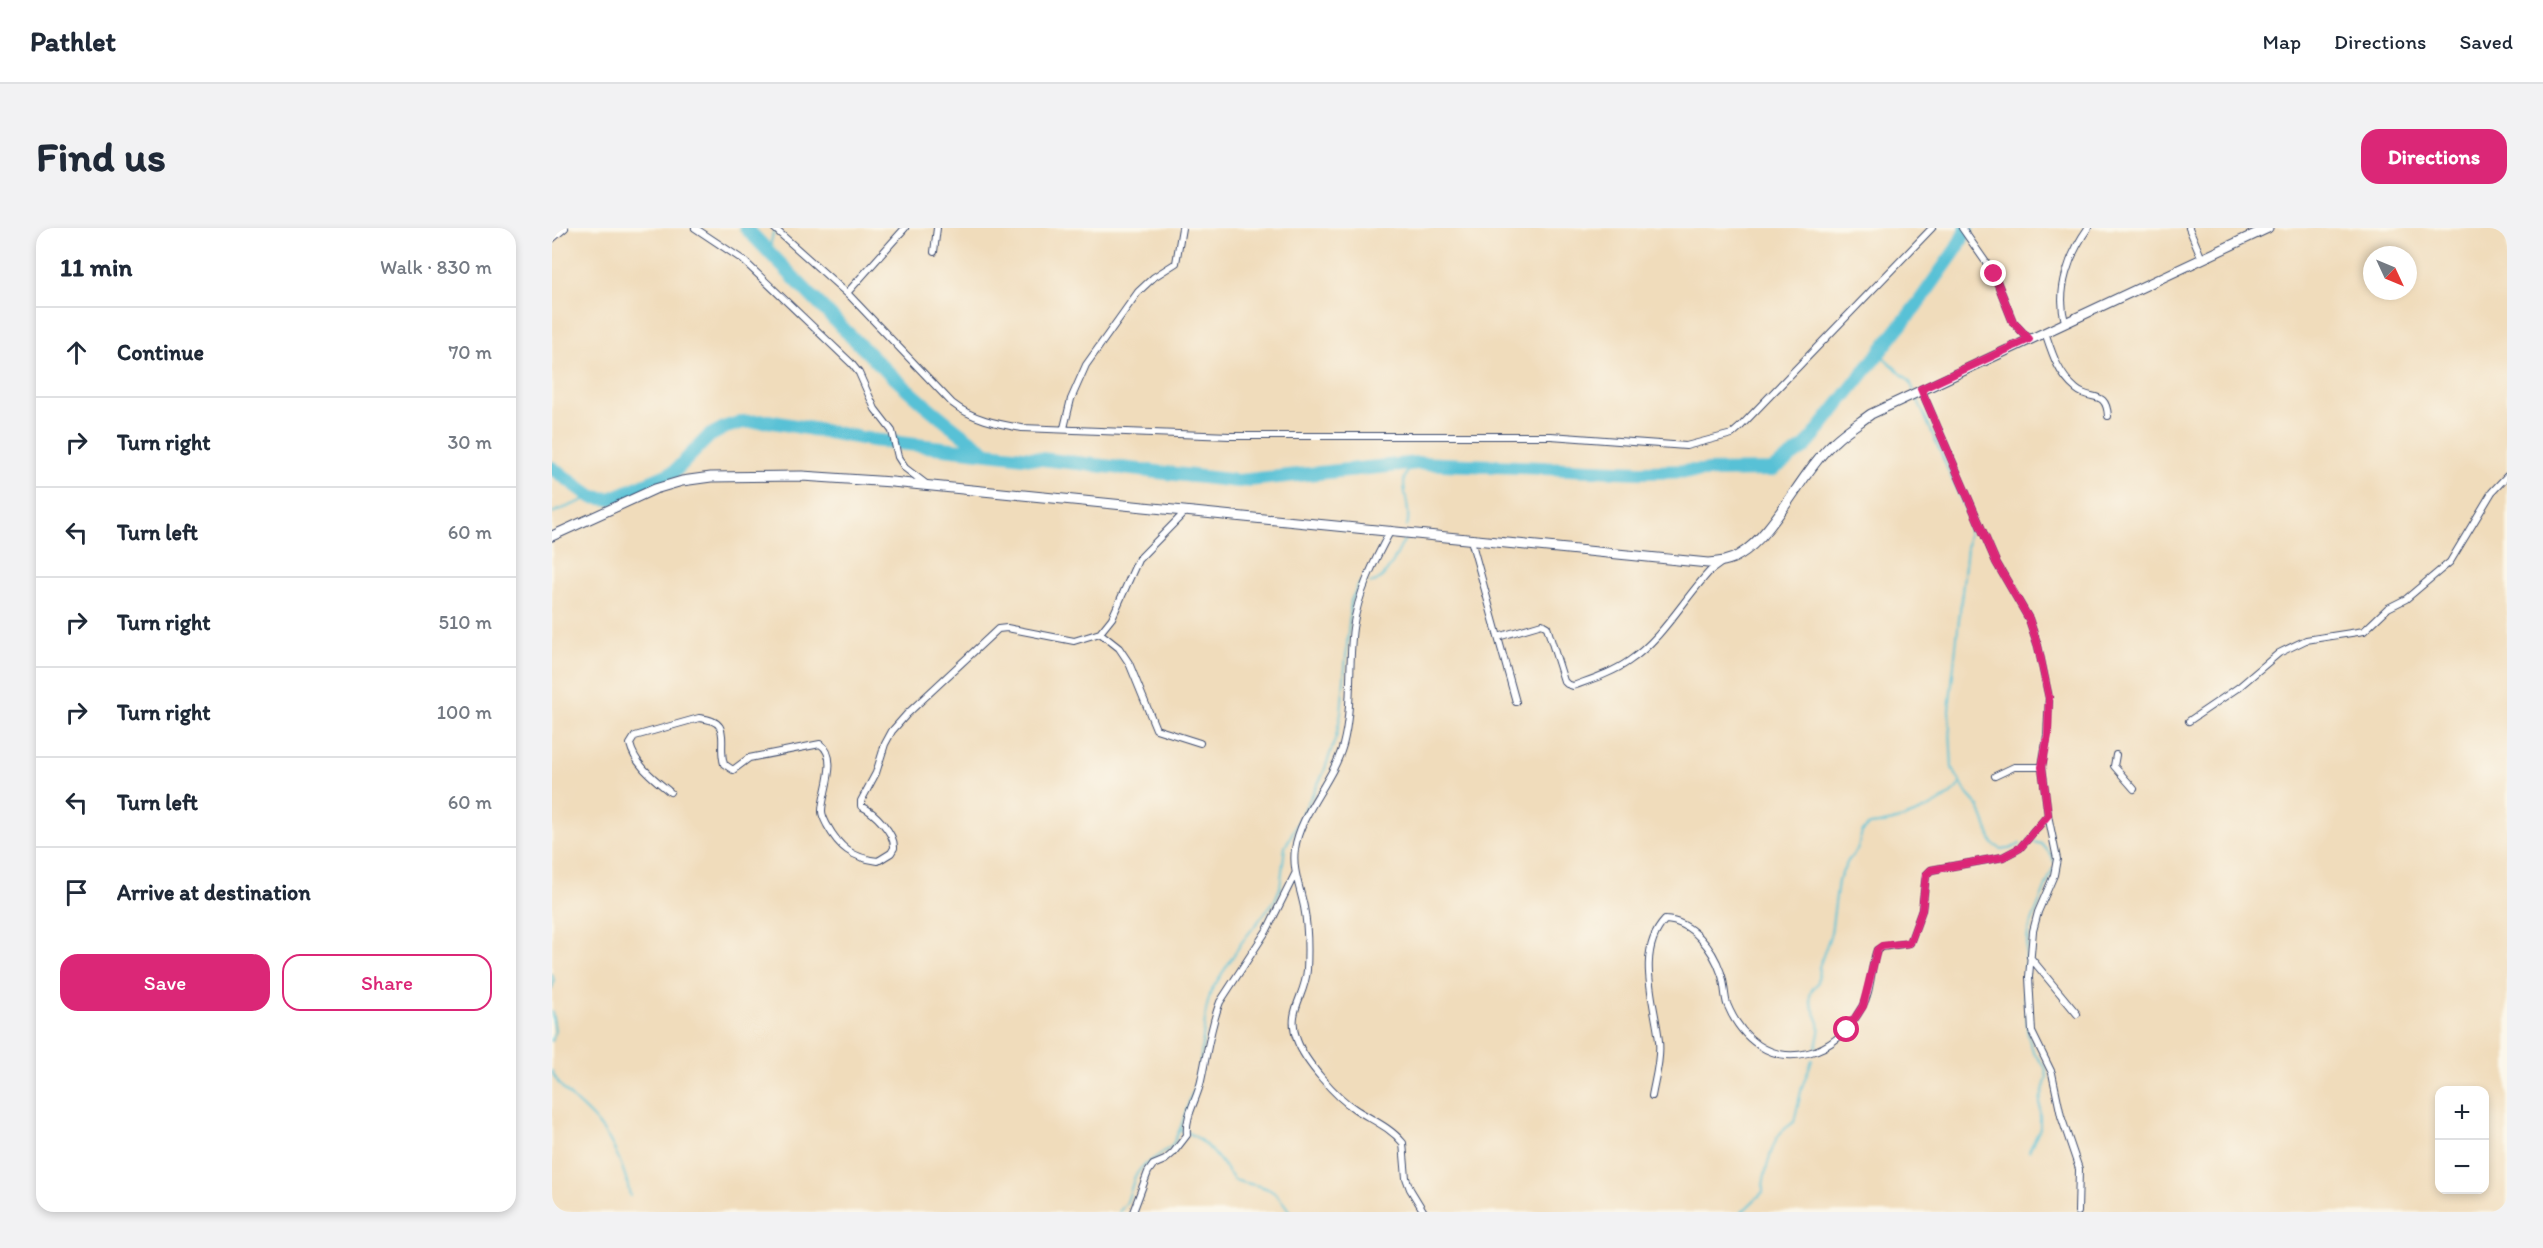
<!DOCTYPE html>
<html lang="en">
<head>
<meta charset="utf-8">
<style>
	:root { --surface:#fff; --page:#f2f2f3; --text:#1f2937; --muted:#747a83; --line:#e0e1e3; --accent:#db2777 }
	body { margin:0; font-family:Itim,sans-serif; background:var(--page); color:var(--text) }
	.controls { position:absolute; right:18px; bottom:18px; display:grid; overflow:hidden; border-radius:12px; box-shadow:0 3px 9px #0003 }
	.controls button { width:54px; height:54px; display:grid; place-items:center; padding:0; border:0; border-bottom:2px solid var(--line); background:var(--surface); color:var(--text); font:30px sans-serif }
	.compass { position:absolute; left:1811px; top:18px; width:54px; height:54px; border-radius:50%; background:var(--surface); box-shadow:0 3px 9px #0003; rotate:134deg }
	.stop { position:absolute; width:18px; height:18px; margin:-14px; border:4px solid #db2777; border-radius:50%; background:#fff }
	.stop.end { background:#db2777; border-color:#fff; box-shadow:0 2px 6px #0008 }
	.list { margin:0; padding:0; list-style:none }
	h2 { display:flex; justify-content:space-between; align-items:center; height:78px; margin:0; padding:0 24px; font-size:26px }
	h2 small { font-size:20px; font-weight:400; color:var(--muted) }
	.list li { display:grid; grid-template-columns:39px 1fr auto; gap:18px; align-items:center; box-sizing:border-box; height:90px; padding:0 24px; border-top:2px solid var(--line) }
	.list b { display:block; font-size:22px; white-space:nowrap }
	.list em { font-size:20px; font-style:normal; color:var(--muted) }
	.actions { display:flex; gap:12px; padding:18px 24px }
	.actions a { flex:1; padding:14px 0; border:2px solid var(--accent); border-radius:18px; text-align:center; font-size:21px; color:var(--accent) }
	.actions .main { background:var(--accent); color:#fff }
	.icon { flex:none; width:33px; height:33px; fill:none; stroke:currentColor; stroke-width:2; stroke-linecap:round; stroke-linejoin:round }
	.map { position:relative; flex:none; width:1955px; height:984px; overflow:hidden; border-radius:18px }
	header { display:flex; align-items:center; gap:36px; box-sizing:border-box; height:84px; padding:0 30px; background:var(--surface); border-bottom:2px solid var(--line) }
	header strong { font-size:28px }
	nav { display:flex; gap:33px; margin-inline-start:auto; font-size:21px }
	.intro { display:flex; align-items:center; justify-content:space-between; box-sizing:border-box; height:144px; padding:0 36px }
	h1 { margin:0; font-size:42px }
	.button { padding:15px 27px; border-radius:18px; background:var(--accent); color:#fff; font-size:21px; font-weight:700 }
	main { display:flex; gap:36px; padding:0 36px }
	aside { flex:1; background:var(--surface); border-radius:18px; box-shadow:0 3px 9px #0003 }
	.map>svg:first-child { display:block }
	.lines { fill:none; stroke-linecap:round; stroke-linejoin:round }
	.stream { stroke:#59c1d6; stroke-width:2 }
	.river { stroke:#59c1d6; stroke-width:14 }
	.street-casing { stroke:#3b496c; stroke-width:8 }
	.secondary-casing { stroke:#3b496c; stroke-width:11 }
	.street { stroke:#fff; stroke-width:6 }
	.secondary { stroke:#fff; stroke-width:9 }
	.route { stroke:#db2777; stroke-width:8 }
</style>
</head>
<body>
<header>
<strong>Pathlet</strong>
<nav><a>Map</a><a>Directions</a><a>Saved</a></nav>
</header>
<div class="intro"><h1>Find us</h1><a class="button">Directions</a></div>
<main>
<aside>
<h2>11 min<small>Walk · 830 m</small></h2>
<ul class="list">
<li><svg class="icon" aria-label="ahead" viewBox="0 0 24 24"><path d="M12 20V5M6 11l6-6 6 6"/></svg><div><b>Continue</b></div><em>70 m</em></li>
<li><svg class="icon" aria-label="right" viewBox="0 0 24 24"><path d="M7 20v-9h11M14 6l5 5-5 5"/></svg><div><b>Turn right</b></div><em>30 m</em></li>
<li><svg class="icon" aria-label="left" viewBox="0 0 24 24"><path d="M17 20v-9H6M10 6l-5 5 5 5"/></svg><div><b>Turn left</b></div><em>60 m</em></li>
<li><svg class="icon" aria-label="right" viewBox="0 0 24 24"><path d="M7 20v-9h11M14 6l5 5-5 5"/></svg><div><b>Turn right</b></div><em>510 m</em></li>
<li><svg class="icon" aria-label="right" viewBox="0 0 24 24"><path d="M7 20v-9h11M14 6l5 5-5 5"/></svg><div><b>Turn right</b></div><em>100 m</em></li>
<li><svg class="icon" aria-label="left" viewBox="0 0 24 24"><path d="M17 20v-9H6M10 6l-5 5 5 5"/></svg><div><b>Turn left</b></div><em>60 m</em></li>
<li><svg class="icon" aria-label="arrive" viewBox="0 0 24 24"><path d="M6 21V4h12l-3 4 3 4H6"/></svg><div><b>Arrive at destination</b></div></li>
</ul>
<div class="actions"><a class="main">Save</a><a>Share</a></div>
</aside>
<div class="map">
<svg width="1955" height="984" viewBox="0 0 1955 984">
	<rect width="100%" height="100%" fill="#fbf7ec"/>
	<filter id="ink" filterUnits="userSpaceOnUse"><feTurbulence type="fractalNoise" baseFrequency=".0167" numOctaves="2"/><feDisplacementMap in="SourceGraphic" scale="12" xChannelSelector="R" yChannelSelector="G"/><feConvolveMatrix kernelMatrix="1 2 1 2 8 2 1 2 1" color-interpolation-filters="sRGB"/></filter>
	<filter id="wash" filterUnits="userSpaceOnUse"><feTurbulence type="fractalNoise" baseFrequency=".008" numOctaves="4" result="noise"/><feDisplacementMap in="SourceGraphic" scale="24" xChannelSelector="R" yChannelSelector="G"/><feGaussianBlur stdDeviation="1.35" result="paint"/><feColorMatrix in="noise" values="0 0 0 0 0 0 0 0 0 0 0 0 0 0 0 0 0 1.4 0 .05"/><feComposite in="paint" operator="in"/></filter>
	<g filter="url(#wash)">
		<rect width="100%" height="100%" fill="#f0dcbb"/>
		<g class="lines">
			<path class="stream" d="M217,24l4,-19 6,-5
				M1327,125l31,29 4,9
				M1364,168l54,124 -21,190 3,58 16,27 11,12 14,37 8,5h9l10,-5
				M0,285l40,-16
				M855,298c7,-23 -17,-50 11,-63
				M818,355c17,-2 27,-31 35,-44
				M1477,613l13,3 10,12 2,6
				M0,746l2,7 -2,7
				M0,784l3,19 -3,10
				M1264,819c1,-7 5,-17 3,-24 -5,-16 -17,-26 -1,-40l1,-16 12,-34 7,-52 10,-20 9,-11 5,-18 7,-7c28,-2 74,-18 92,-42
				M0,843c8,21 32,35 46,53 16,19 28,48 32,72
				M628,901c24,8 40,31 54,51 30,9 37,2 56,32
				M1477,923l11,-23v-27l7,-24 -2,-10 -12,-15 -5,-16 -4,-57 4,-47 25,-64
				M567,984l8,-10 8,-26 7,-9 30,-21 8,-17 19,-55 7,-64 5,-19 31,-49 33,-42 5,-12 5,-41 38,-73 13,-37 5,-24 10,-113 10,-19
				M1190,984l21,-20c-1,-12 9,-47 16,-57 3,-5 10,-9 15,-13l8,-35 10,-27"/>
			<path class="river" d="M194,0c75,78 150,161 239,223
				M0,240l40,29 18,2 64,-27 35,-36 17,-9 17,-5 25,-1 104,19 366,41 180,-18 222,9 132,-2 33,-23 114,-145 38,-54 10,-20"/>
		</g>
	</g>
	<g filter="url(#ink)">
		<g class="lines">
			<g class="street-casing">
				<path id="street" d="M143,0l48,32 108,103 8,10 16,36 17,22 6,26 7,11 21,16
					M222,0l76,68 102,107c20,16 45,21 70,25l208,8h321l135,10 46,-12 8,-7 192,-199
					M1410,0l32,46 19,48 16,17
					M1637,0l13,31
					M0,11l13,-11
					M382,24l3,-24
					M295,65l58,-65
					M1513,94c-9,-32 4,-67 23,-94
					M1493,104c7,21 13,42 31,57 15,13 30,0 32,27
					M1369,161l75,173 33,57 9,27 11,52 -2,37 -5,32 6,48 9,44 -3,16 -16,37 -5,19 -4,46 3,55 20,41 9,43 18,53 -1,43
					M512,200l7,-29 15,-34 52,-73 16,-15 22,-14 6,-35
					M839,302c-17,31 -33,63 -38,98 -5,39 0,79 -10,117 -10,36 -43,68 -48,104 -3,20 5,38 9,58 4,20 4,42 3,63 -2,27 -21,41 -10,70 8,22 39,57 58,69 17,11 35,18 48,34l3,35 4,11 14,23
					M919,312l45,162
					M548,405l19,15 10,15 27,66 44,14
					M946,409l44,-13 5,3 17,54 3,3 6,2c19,-7 39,-13 56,-25 33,-22 54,-61 81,-90l11,-8
					M1637,493l50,-34 40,-34 27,-13 58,-9 24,-23 18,-9 44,-37 42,-70 15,-16
					M1564,527l-2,11 20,23
					M1443,548l19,-9h28
					M118,564c-16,-13 -35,-27 -40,-48l5,-8 64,-18c35,3 18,24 25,46l9,6 16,-12 71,-14c20,13 2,49 2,67 0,5 3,10 5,14 12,22 25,33 51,36l13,-8 3,-5c1,-15 -20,-36 -33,-42v-5l15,-28 9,-29 7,-13 15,-17 91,-85 9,-1 67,13 26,-8 12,-15 26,-58 47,-48
					M1478,729l47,57
					M1100,868c3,-17 9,-37 7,-55 -4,-38 -24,-89 6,-121 27,1 48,29 56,53 4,10 3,21 6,31 14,34 43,59 81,49 25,-6 42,-24 54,-46 10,-17 8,-39 15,-57l5,-3 28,-4 12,-33 4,-35 5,-5 72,-13 17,-9 28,-33
					M581,984l15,-40 5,-7 12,-5 8,-7 14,-18c-2,-20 10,-35 14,-54 6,-27 9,-53 19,-79l47,-72 28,-56"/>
			</g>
			<g class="secondary-casing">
				<path id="secondary" d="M0,308l103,-47 27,-8 29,-4 91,-1 90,6 816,81c11,-1 22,-2 31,-8 36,-21 62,-83 95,-113 11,-11 25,-19 37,-28l397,-186"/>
			</g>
			<use href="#street" class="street"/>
			<use href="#secondary" class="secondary"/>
		</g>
	</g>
	<g class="lines" filter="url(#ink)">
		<path class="route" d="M1295,802l16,-24 14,-56 5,-4 28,-3 12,-33 4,-35 5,-5 72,-13 17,-9 28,-33 -6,-48 6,-32 1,-37 -11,-52 -9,-27 -33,-57 -75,-173 108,-50 -16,-17 -19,-48"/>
	</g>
</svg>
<div class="controls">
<button>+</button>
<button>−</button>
</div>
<svg class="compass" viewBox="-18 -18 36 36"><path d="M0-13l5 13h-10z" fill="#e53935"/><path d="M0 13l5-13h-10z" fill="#747a83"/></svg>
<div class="stop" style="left:1295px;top:802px"></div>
<div class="stop end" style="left:1442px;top:46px"></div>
</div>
</main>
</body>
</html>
